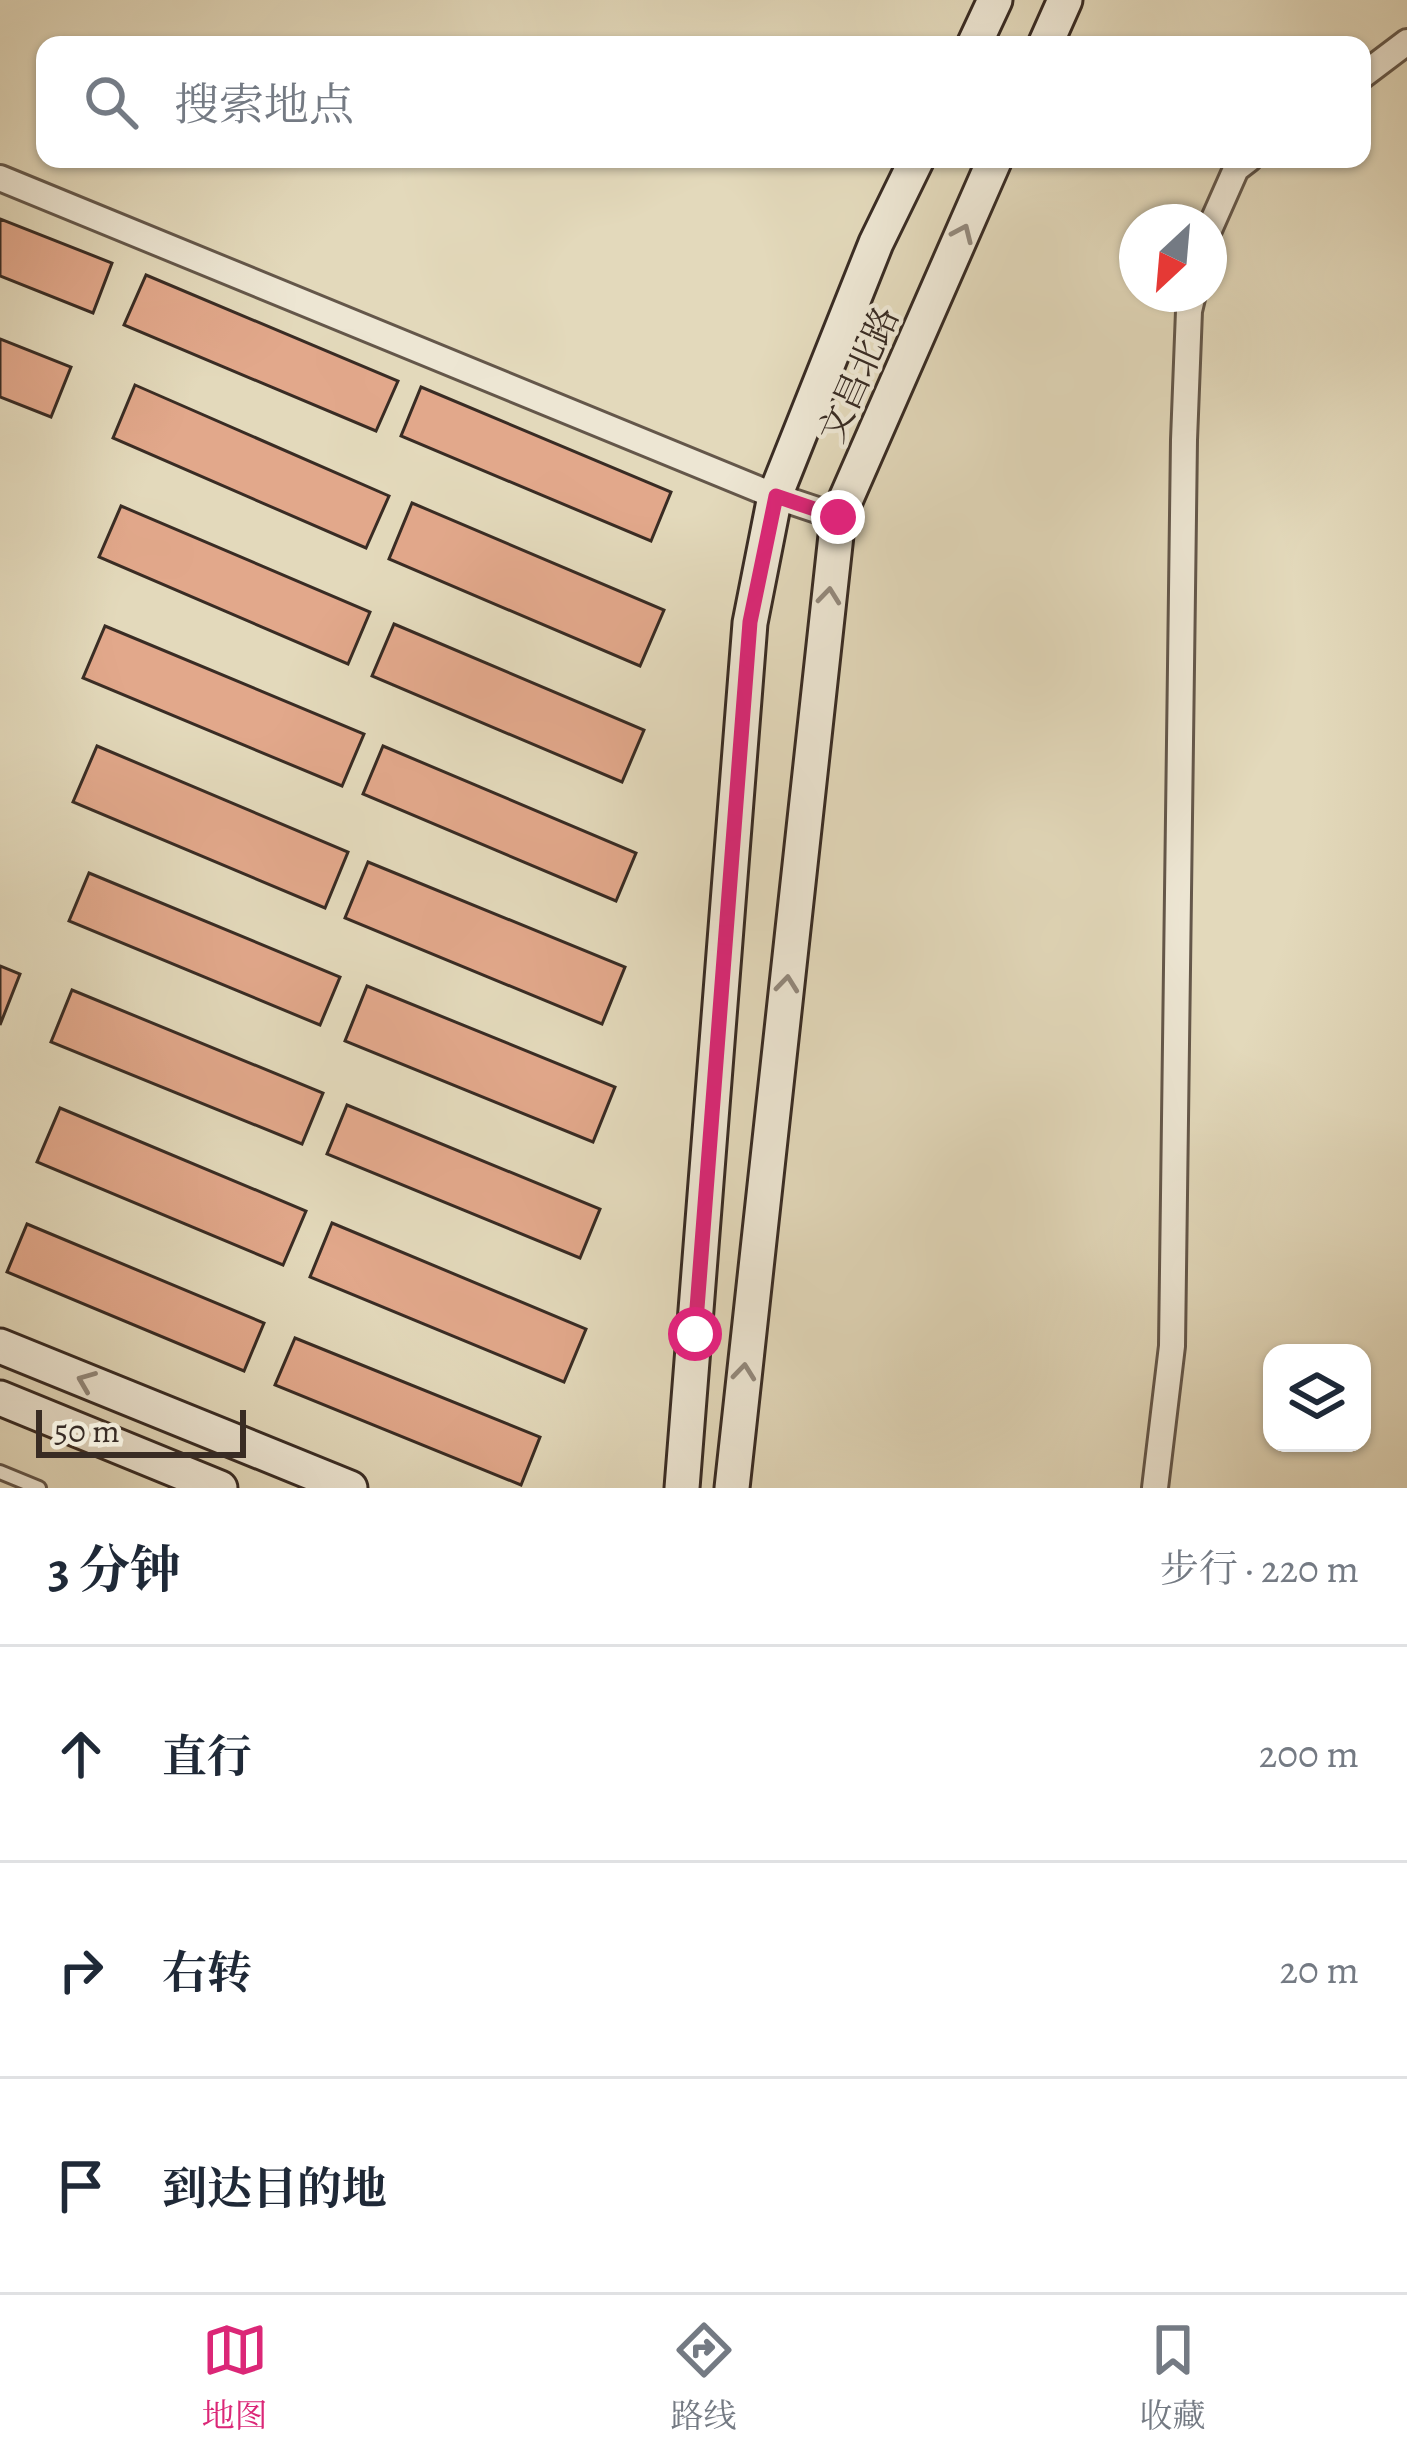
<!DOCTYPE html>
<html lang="zh">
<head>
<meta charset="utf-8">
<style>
	:root { --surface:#fff; --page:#f6f6f7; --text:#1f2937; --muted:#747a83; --line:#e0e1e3; --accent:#db2777 }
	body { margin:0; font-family:Alegreya,"Noto Serif SC",serif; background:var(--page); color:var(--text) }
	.controls { position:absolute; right:36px; bottom:36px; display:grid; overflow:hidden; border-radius:24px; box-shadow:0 3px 9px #0004 }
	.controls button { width:108px; height:108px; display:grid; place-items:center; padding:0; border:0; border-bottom:3px solid var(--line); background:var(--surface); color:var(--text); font:60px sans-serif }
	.compass { position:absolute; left:1119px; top:204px; width:108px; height:108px; border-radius:50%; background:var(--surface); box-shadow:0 3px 9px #0004; rotate:206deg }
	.scale { position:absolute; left:36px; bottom:30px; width:210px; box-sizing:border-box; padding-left:12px; border:6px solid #392c24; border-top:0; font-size:33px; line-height:42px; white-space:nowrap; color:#392c24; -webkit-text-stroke:9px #ede6d3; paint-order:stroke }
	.stop { position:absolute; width:36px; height:36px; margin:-27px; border:9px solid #db2777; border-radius:50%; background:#fff }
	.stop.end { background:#db2777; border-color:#fff; box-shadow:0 3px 12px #0008 }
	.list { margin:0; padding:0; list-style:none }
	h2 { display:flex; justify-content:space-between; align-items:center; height:156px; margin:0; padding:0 48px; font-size:51px }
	h2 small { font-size:39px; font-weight:400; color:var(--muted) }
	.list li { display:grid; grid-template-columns:78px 1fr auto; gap:36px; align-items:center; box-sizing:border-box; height:216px; padding:0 48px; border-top:3px solid var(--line) }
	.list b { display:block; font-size:45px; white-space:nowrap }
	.list em { font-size:39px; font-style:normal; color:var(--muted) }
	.icon { flex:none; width:66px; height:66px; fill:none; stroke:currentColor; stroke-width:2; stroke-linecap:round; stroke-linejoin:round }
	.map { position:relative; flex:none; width:1407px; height:1488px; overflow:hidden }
	.search { position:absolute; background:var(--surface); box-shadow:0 3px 9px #0004; left:36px; right:36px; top:36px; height:132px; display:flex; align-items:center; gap:30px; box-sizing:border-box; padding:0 42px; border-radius:24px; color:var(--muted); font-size:45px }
	.sheet { height:804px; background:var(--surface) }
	nav { display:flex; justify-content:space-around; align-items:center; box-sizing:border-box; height:168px; border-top:3px solid var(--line); background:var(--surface); font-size:33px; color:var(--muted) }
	nav a { display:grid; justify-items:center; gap:6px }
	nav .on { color:var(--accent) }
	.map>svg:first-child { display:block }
	.building { fill:#e2a88b; stroke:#392c24; stroke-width:3 }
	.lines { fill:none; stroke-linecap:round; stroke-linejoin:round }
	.lane-casing { stroke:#64574a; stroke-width:18 }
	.street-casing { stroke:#64574a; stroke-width:30 }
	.secondary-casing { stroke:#392c24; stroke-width:39 }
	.lane { stroke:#ede6d3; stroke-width:12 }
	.street { stroke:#ede6d3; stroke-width:24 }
	.secondary { stroke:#ede6d3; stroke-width:33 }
	.oneway { stroke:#93897c }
	.route { stroke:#db2777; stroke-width:15 }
	.labels { text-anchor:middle; stroke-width:9; stroke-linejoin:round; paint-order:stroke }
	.street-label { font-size:36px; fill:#392c24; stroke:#ede6d3 }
</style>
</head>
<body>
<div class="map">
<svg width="1407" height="1488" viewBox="0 0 1407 1488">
	<rect width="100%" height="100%" fill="#e3d9bb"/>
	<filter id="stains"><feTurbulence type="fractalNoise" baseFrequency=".00167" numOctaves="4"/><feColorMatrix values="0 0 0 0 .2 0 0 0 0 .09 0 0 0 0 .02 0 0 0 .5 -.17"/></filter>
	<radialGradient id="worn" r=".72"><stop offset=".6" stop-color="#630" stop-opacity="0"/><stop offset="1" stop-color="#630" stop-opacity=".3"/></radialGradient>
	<path class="building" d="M0,219l112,44 -19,50 -93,-37z
		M146,275l252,106 -22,50 -252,-106z
		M0,339l71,28 -20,50 -51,-20z
		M135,385l254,111 -23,52 -253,-110z
		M421,387l250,105 -20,49 -250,-105z
		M412,503l252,107 -24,56 -251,-107z
		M121,506l249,106 -22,52 -249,-107z
		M394,624l250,106 -22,52 -250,-106z
		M105,626l259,108 -22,52 -259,-108z
		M97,746l251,106 -23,56 -252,-106z
		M383,746l253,107 -20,48 -253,-107z
		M368,862l257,105 -23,57 -257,-106z
		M89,873l251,104 -20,48 -251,-104z
		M0,966l20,8 -20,51z
		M367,986l248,101 -22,55 -248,-101z
		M72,990l251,103 -21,51 -251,-102z
		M347,1105l253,104 -20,49 -253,-104z
		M60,1108l246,103 -23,54 -246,-103z
		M332,1223l254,106 -22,53 -254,-105z
		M27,1224l237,99 -20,48 -237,-99z
		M295,1338l245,99 -19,48 -246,-100z"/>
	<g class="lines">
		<g class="lane-casing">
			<path id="lane" d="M0,1472l39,16"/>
		</g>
		<g class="street-casing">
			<path id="street" d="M1362,76l45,-34
				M0,178l775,318 63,21
				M1209,230l27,-61 13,-10
				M1155,1488l17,-142 12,-906 5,-129 4,-17"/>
		</g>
		<g class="secondary-casing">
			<path id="secondary" d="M974,45l21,-45
				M1045,45l20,-45
				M0,1346l350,142
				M0,1398l220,90
				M682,1488l68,-865 25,-127 101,-253 41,-84
				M732,1488l106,-971 157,-358"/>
		</g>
		<use href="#lane" class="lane"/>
		<use href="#street" class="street"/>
		<use href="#secondary" class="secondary"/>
	</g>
	<defs><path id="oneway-chevron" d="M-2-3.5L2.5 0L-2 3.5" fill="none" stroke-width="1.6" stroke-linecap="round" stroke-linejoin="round" transform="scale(3)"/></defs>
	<g class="oneway">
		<use href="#oneway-chevron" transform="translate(963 233) rotate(-66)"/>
		<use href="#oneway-chevron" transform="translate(829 596) rotate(-84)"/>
		<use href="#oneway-chevron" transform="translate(787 984) rotate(-84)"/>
		<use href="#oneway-chevron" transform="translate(744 1372) rotate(-84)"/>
		<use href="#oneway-chevron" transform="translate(86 1381) rotate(-158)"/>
	</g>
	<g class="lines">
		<path class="route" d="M695,1334l55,-712 26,-126 62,21"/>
	</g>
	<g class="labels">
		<g class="street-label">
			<text transform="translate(858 374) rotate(-66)" y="13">文昌北路</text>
		</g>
	</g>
	<rect width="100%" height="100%" filter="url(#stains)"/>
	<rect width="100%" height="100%" fill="url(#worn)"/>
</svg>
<div class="controls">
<button><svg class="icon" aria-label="layers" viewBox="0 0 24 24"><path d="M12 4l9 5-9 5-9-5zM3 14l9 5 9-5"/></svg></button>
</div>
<svg class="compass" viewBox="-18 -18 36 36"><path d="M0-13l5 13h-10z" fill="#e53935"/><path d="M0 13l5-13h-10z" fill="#747a83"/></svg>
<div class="scale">50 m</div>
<div class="stop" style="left:695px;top:1334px"></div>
<div class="stop end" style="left:838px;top:517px"></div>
<div class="search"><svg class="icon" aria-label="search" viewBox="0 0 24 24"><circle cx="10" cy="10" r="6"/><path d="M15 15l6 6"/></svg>搜索地点</div>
</div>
<section class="sheet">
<h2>3 分钟<small>步行 · 220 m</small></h2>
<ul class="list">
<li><svg class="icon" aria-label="ahead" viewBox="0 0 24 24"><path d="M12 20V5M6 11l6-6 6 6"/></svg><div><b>直行</b></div><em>200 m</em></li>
<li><svg class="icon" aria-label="right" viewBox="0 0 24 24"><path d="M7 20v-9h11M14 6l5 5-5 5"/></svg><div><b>右转</b></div><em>20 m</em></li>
<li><svg class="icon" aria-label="arrive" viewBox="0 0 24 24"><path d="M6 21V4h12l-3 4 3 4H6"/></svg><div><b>到达目的地</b></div></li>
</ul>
</section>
<nav>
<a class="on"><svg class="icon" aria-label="map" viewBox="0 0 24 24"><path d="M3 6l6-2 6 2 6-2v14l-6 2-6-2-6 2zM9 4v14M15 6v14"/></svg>地图</a>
<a><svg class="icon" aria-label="directions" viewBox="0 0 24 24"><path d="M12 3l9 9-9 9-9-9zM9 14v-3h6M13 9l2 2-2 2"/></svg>路线</a>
<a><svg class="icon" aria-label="saved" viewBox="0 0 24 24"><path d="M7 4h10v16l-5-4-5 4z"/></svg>收藏</a>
</nav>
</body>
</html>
